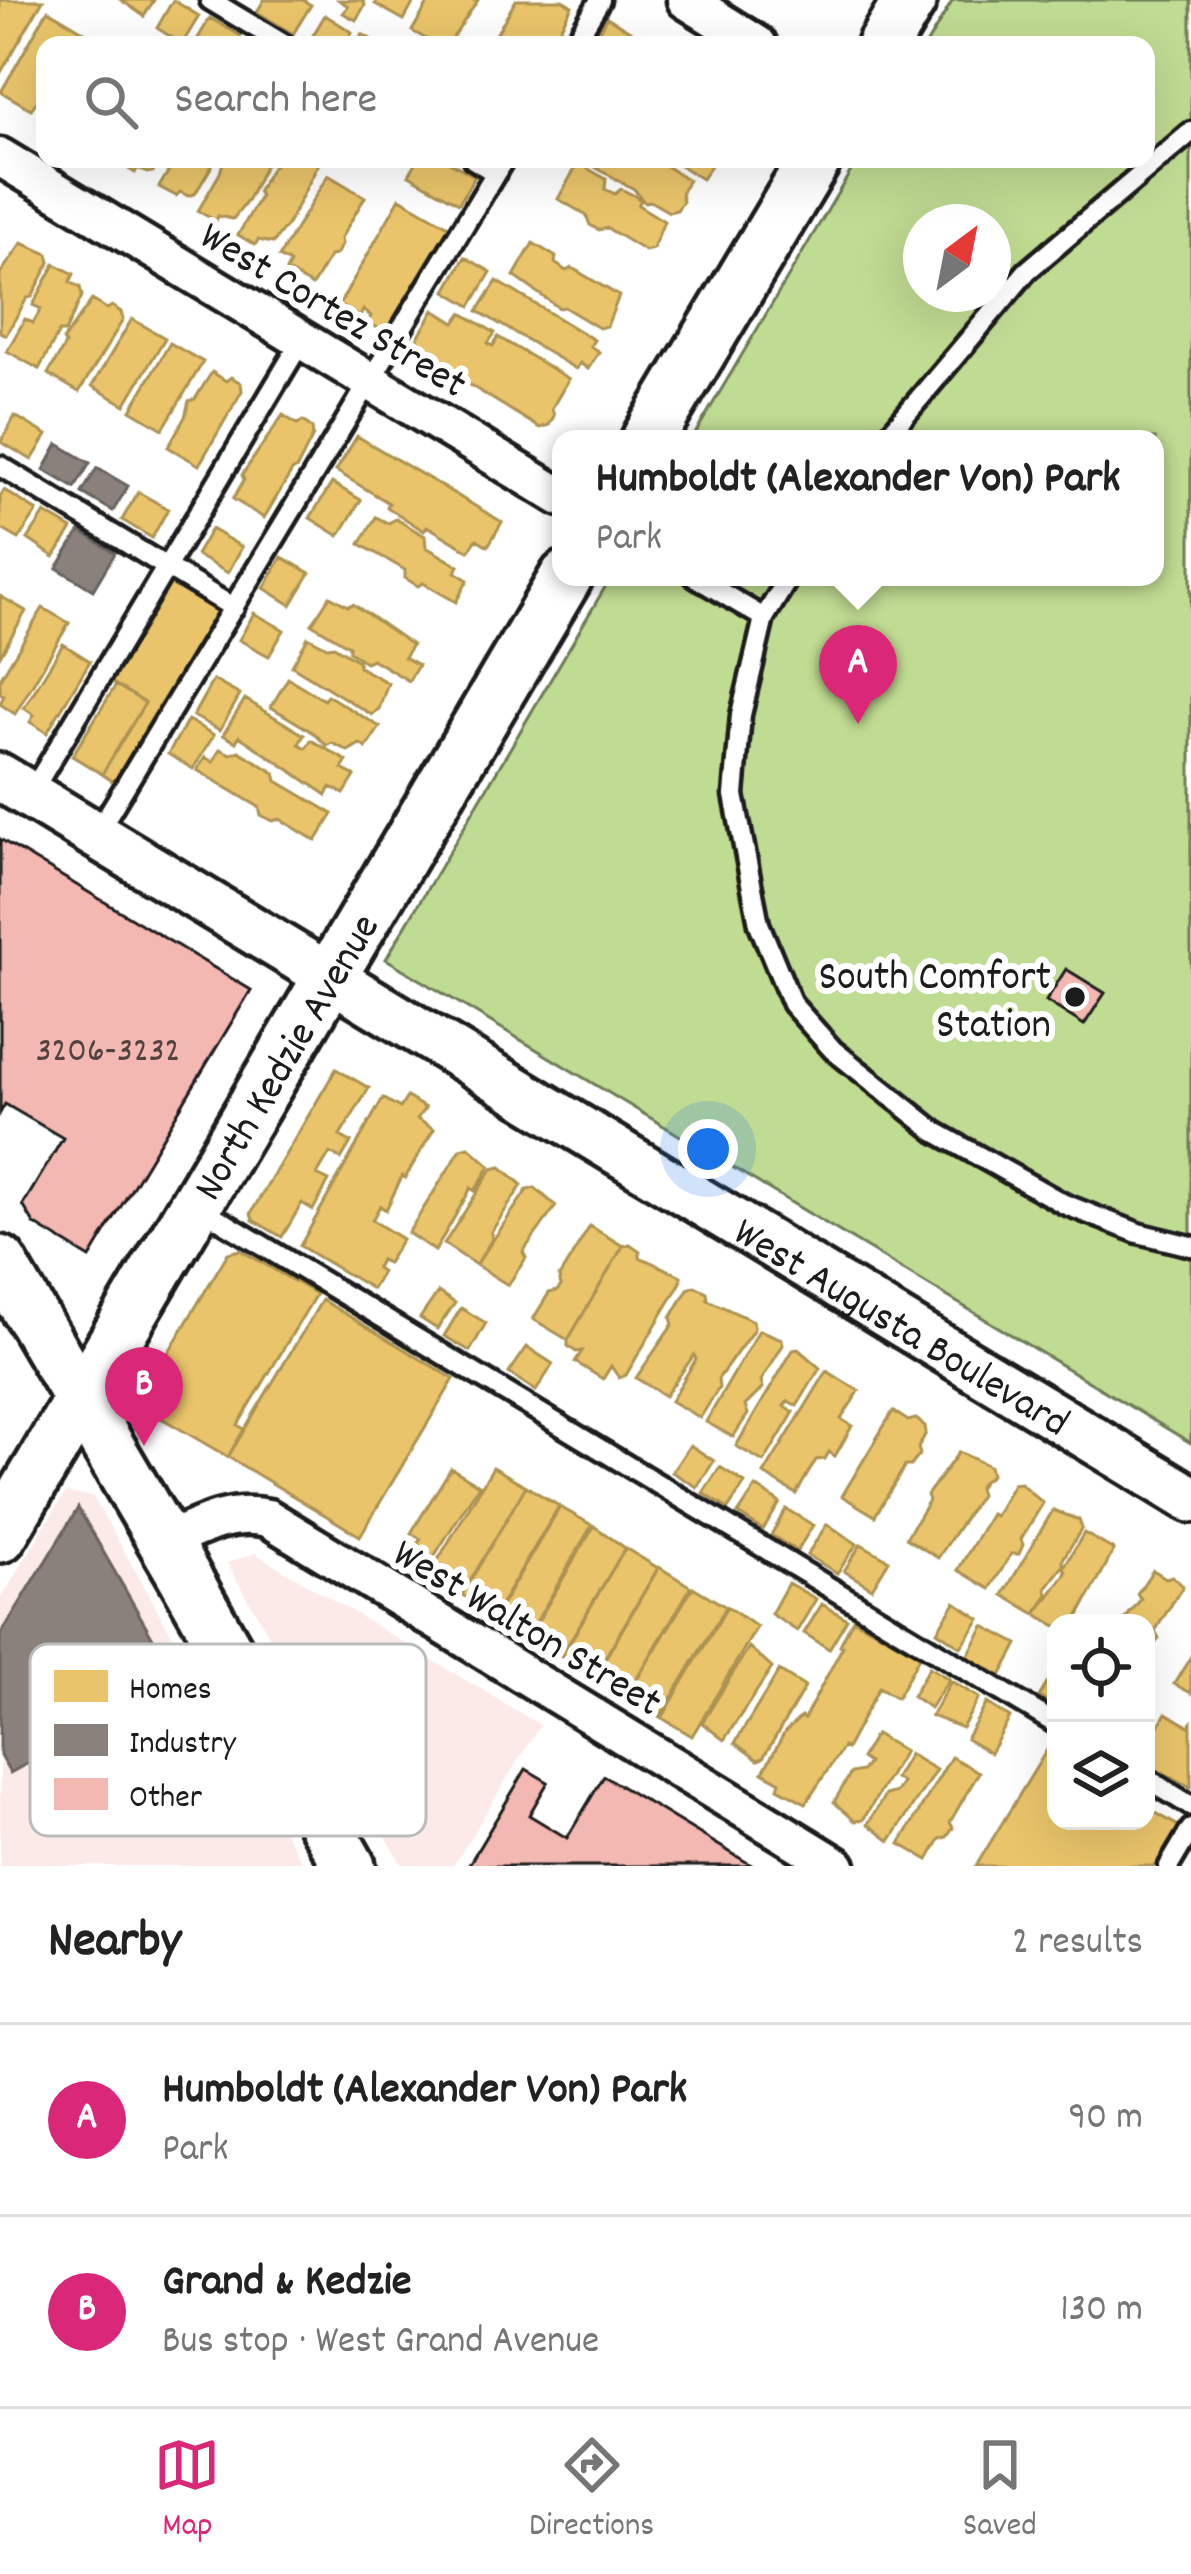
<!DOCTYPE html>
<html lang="en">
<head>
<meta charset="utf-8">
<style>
	:root { --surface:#fff; --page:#f2f2f2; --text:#222; --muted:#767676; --line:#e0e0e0; --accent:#db2777 }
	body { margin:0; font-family:Dekko,sans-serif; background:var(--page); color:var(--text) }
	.controls { position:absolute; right:36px; bottom:36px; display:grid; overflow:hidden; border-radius:24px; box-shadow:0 12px 48px #0002 }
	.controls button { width:108px; height:108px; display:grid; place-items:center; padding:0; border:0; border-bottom:3px solid var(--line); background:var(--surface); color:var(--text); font:60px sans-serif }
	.compass { position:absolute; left:903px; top:204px; width:108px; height:108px; border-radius:50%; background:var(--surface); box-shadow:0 12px 48px #0002; rotate:32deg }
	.you { position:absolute; left:708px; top:1149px; width:42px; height:42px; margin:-30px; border:9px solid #fff; border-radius:50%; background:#1a73e8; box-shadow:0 0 0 18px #1a73e833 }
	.badge { display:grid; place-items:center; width:78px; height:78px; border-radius:50%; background:var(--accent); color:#fff; font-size:39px; font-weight:700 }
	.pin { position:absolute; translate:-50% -99px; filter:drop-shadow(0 3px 6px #0008) }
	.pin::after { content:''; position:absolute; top:63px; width:42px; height:36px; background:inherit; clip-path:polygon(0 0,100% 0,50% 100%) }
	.popup { position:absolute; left:552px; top:430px; width:612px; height:156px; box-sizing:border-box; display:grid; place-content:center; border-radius:24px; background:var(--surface); filter:drop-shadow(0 3px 9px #0005); font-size:39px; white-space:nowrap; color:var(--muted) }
	.popup b { font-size:45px; color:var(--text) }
	.popup::after { content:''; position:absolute; left:50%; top:100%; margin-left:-24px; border:24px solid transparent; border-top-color:var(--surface) }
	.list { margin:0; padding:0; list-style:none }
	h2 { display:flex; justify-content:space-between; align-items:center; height:156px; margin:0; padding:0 48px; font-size:51px }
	h2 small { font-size:39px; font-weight:400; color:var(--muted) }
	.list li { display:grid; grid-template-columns:78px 1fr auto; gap:36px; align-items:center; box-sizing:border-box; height:192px; padding:0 48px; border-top:3px solid var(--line) }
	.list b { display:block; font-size:45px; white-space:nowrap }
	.list p { margin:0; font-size:39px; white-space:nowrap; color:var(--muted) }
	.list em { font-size:39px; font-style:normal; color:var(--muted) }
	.icon { flex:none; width:66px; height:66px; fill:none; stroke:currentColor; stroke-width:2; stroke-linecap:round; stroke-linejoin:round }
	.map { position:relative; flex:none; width:1191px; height:1866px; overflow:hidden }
	.search { position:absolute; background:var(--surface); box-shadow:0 12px 48px #0002; left:36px; right:36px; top:36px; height:132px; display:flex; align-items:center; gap:30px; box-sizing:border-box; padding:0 42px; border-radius:24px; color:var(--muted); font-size:45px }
	.sheet { height:540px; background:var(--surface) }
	nav { display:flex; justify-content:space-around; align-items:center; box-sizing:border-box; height:168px; border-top:3px solid var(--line); background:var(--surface); font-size:33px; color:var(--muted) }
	nav a { display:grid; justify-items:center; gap:6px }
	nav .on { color:var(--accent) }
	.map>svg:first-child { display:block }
	.built { fill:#fbeae8 }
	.green { fill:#c0db92; stroke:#6e7c57; stroke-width:3; fill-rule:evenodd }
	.homes { fill:#e9c46a; stroke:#ac9253; stroke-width:3 }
	.industry { fill:#8a817c; stroke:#69635f; stroke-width:3 }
	.building { fill:#f3b8b1; stroke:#1c1c1c; stroke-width:3 }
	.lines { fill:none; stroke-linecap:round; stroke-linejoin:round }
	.service-casing { stroke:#1c1c1c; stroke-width:27 }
	.minor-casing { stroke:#1c1c1c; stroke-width:45 }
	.tertiary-casing { stroke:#1c1c1c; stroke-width:54 }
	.secondary-casing { stroke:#1c1c1c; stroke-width:60 }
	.service { stroke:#fff; stroke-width:18 }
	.minor { stroke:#fff; stroke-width:36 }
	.tertiary { stroke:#fff; stroke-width:45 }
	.secondary { stroke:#fff; stroke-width:51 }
	.poi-dot { fill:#1c1c1c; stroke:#fff; stroke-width:4.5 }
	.labels { text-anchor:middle; stroke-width:12; stroke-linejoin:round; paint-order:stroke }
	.number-label { font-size:36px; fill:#524341 }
	.street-label { font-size:42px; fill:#1c1c1c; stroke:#fff }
	.poi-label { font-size:42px; fill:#1c1c1c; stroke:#fff; text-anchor:end }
	.key { fill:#fff; stroke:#bbb; stroke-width:3 }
	.key-label { font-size:33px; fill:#1c1c1c }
</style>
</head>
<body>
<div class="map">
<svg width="1191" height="1866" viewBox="0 0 1191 1866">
	<rect width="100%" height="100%" fill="#fff"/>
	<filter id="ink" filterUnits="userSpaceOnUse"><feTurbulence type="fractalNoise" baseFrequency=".00833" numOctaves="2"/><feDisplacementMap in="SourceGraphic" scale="24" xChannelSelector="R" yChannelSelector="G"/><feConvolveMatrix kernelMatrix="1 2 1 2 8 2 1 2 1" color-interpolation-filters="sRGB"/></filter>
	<g filter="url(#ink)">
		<path class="built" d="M65,1493l28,4 211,369h-304v-266z
			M255,1553l285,172 -87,141h-50l-176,-303z"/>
		<path class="green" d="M953,0h238v1443l-805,-484 225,-382h544v-138h-463l166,-280h288v-114h-220zM921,222h72v72h-72z"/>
		<path class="homes" d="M1,0h42l-43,74v-72z
			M121,0h33l-10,16z
			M173,0l26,16 -17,28 -25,-16z
			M264,0h39l8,5 -18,29 -36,-22z
			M339,0h24l2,5 -9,15 -13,-7 5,-7z
			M377,0h38l-11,20 -29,-16z
			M430,0h48l-30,45h-11l-25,-14z
			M516,0h47l9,6 -21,39h-61z
			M48,10l35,21 -9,14h-29v46l-14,18 -30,-17z
			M325,15l27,17 -7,13 -36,-3z
			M607,17l23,14 -8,14h-32z
			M210,18l31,18 -6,9h-41z
			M362,34l19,11h-26z
			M121,159h40l-8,13 -6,1 -9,-5 -3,5 -16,-10z
			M176,159h40l-21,35 -7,2 -8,-4 -4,4 -17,-9z
			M224,159h44l-20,41 -15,19 -15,-3 -2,5 -18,-10 22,-38z
			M283,159h25l10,6 -30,59 -15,19 -15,-3 -3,5 -17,-10 22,-38 -2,-6 14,-24z
			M418,159h26l31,17 -16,27 -50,-28z
			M594,159h61l33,21 -7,14 2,7 -6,9 -8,2 -19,-11 -6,1 -10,-13 -43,-24z
			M670,159h45l-13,20z
			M578,163l28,16 -1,10 10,5 6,-5 14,7 6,4 -3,5 26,16 -11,28 -8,2 -38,-23 -8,2 -9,-5 -4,-10 -28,-16z
			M328,175l37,22 -24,41 1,6 -6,11 -6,1 -18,30 -26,-15 4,-8 -11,-6z
			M400,198l52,30 -63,107 -21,-13 3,-6 -8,-6 -3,7 -21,-12z
			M22,243l26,11 2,8 -18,35 -5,1 -21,37 -6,-3v-58z
			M533,243l23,14 -1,6 11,8 6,-3 47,28 -12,30 -8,2 -35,-21 -5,1 -45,-32z
			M465,257l26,15 -20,34 -25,-15z
			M55,264l19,10 -4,8 10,5 2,9 -17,36h-6l-20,37 -32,-18 18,-32 8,4 8,-14 -8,-4z
			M497,281l97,59 -4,6 9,6 -11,17 -8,-6 -4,6 -98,-58z
			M92,300l15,9 5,-3 9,6 2,8 -44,72 -31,-18 17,-29 -2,-5z
			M434,310l21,13 7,-10 33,20 -7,10 5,3 5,-9 71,42 -17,29 2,8 -5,9 -9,3 -129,-79z
			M132,319l33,19 -40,67 -33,-19z
			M170,343l33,19 -40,67 -32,-19z
			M212,372l14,9 5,-4 10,6 1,8 -43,74 -31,-18 17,-30 4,-16 6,-2z
			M283,415l14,9 6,-3 9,7 1,8 -16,32 -5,3 -28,47 -31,-19 11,-19 -2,-5z
			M15,416l32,19 -15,25 -31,-18z
			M357,436l145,86 -14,24 -11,-7 -8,12 -42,-25 -3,5 -37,-24 2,-4 -53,-32z
			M332,483l29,17 -22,36 -29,-18z
			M4,490l33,21 -18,28 -19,-11v-31z
			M138,492l30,17 -16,29 -30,-18z
			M45,513l27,16 -18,28 -26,-18z
			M376,517l12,6 8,-4 29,17 1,11 33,19 -4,6 13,8 -12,22 -33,-19 -5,3 -13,-8v-8l-45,-26z
			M211,529l31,18 -14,26 -32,-18z
			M282,557l28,16 -19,32 -27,-17z
			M170,583l51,30 -103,172 -16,-11 43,-71 -34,-21z
			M0,596l26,15 -26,45z
			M330,596l18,10 5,-2 59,41 -8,12 14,8 -9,16 -37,-22 -7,3 -16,-11v-5l-37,-22z
			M43,608l26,15 -54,91 -15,-10 4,-9 -4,-2v-14z
			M254,613l30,17 -15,26 -30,-16z
			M308,637l19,10 7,-1 24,15 1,6 29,16 -9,26 -7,6 -80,-49z
			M63,644l27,17 -43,72 -17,-11 4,-7 -10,-7z
			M288,678l36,22 3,-5 53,32 -14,21 -6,-4 -12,7 -16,-8 -5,3 -13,-13 -43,-26z
			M213,680l27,15 -20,35 -27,-14z
			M116,685l29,18 -43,71 -30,-18z
			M245,699l59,36 -5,9 7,4 5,-8 36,21 -5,8 13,7 -11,18 -13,-7 -4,8 -88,-59 -3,6 -13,-7z
			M188,720l26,15 -21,34 -25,-15z
			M220,749l11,5 8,-3 36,22 2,8 56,33 -17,27 -36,-22 -7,2 -12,-6 -2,-8 -62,-37 8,-13 8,5z
			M336,1069l33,19 -29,48 11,6 -10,17 -11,-6 -13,22 12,6 -16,29 -11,-7 -20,34 -29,-17 -2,-7z
			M407,1097l18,11 -8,11 17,10 -29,49 -3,-2 -16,34 -6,-4 -8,14 30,19 -15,24 -7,-3 -4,8 6,4 -10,17 -72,-43 83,-148 17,10z
			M469,1147l21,19 -15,25 -4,-3 -36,63 -27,-18 53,-84z
			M501,1167l21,18 -31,47 1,7 -16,26 -32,-21 48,-75z
			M535,1188l21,18 -33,46 3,6 -18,27 -32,-20 51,-75z
			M590,1226l33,20 -55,94 -35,-21 16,-26 8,-2 4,-5 -2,-9z
			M630,1244l10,7v6l41,19v6l-55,93 -7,3 -8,-12 -8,13 -28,-17 7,-11 -6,1 -8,-6v-6l55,-94z
			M240,1250l76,44 -78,131 6,4 -16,28 -82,-48 -3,-14 85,-142z
			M695,1286l12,6 1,8 45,21 1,8 -36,50 1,9 -19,30 -29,-17 25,-42 -2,-4 -29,41 -29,-18 37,-54 -2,-6 17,-29z
			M438,1292l17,11 -18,26 -17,-11z
			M322,1300l132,79 -94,157 -132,-79z
			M461,1308l25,15 -16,28 -26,-15z
			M759,1330l23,9 1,6 -22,36 2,7 -18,18 3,8 -15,23 -27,-15z
			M527,1347l26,17 -17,27 -27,-18z
			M798,1349l22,19 -23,38 -9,-5 -4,5 10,6 -30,50 -28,-16 57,-96z
			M827,1371l32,20 -18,28 11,7 -17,30 -6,-4 -4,7 -9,1 -20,34 -32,-20z
			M893,1411l15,10 8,-2 9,7 1,7 -8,15 2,6 -9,12h-6l-30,50 -33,-20z
			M690,1445l24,16 -17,26 -25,-15z
			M959,1452l30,14 2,9 -8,6 -5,7 2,7 -42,63 -32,-20 23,-38 -2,-5z
			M493,1467l33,19 -64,109 -33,-20z
			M720,1467l25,16 -17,26 -25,-16z
			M451,1468l28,17 -46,73 -18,-10 6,-9 -10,-6z
			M1020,1483l23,20 -22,36 2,6 -4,9h-8l-21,35 -32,-19 33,-56 4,2 18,-32z
			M526,1486l33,20 -64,108 -33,-19z
			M756,1487l24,16 -17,27 -25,-16z
			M560,1507l32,18 -64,111 -33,-20z
			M786,1509l27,16 -16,26 -26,-16z
			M1053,1510l26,10 3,8 -19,31v7l-17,22 2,6 -12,20 -33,-19z
			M827,1524l30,20 -20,29 -30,-18z
			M594,1526l31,22 -64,108 -32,-20z
			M1084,1533l30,17 -39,73 -19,3 -20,-12 30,-41 -2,-6z
			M861,1544l28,16 -17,28 -28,-17z
			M625,1548l33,20 -64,108 -32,-20z
			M659,1567l32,20 -64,108 -32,-19z
			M1153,1570l13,8 6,-2 11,10 -28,45 4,7 -13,20v-35h-24l19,-24 -4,-5z
			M788,1583l28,16 -19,32 -26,-17z
			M693,1587l33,20 -66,110 -33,-21z
			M955,1602l25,17 -19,28 -24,-16z
			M822,1604l25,15 -18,30 -25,-16z
			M727,1607l30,20 -65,109 -30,-18z
			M853,1619l67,36 -23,43 -18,-11 -33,62 -3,-2 -37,56 -28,-15 2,-6 -17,-10 22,-40 16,-15 3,2 39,-73 -3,-1z
			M984,1626l34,18 -17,32 -34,-19z
			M749,1647l23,21 -48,72 -22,-17z
			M1191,1656v37l-17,-9z
			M929,1667l20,12 -19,29 -18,-12z
			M1055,1670h1v38l-17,-11z
			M779,1671l26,16 -42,71 -5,2 -23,-17z
			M951,1681l28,17 -17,30 -31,-12z
			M987,1703l23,15 -20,35 -24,-14z
			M1166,1713l23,13 2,-3v64l-45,-23v-17z
			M875,1734l29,17 -41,69 -8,1 -21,-19 17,-29 11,-2 6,-8 -7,-5z
			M1048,1748l8,5v68h90v-14l34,20 -24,39h-180z
			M909,1754l27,16 -46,71 -22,-17 17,-29 11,-3 6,-9 -7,-5z
			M951,1757l28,15 -29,50 3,6 -6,9 -7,2 -12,21 -28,-16z"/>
		<path class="industry" d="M58,444l32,19 -15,25 -31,-18z
			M97,468l31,18 -15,25 -31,-18z
			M80,531l35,22 -22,37 -36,-22z
			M78,1508l99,172 -167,93 -10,-17v-120z"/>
		<path class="building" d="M0,839l251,151 -161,268 -56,-34 -11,-19 40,-67 -58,-34 -5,9z
			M1066,969l39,24 -21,32 -38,-24z
			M526,1769l22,13 -19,33 38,23 37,-62 149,90h-285z"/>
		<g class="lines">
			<g class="service-casing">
				<path id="service" d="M210,0l75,45
					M573,45l27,-45
					M473,159l23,14
					M885,439l142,-168 164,-139
					M0,466l234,142
					M695,577l69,41
					M789,577l-25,41 -23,97 -7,80 25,129 33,80 41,46 103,82 128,72 74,29 53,13
					M30,795l272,-455
					M97,833l407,-674
					M197,1206l859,518
					M1146,1778l45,28
					M1169,1866l22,-37"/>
			</g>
			<g class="minor-casing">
				<path id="minor" d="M686,0l72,45
					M0,157l561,340
					M165,1542c34,-15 65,-33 103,-24l569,348"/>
			</g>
			<g class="tertiary-casing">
				<g id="tertiary">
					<path id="s1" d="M0,777l1191,722"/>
				</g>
			</g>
			<g class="secondary-casing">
				<g id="secondary">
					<path d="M883,45l27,-45"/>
					<path d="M648,439l167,-280"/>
					<path d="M0,1262l179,305 170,299"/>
					<path id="s2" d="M0,1536l566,-959"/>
				</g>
			</g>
			<use href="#service" class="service"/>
			<use href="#minor" class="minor"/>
			<use href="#tertiary" class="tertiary"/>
			<use href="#secondary" class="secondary"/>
		</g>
	</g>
	<circle class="poi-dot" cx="1075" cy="997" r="12"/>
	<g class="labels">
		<g class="number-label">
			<text x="108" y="1060">3206-3232</text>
		</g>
		<g class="street-label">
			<text transform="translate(335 307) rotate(31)" y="15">West Cortez Street</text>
			<text dy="15" stroke="none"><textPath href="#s2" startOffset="558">North Kedzie Avenue</textPath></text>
			<text dy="15" stroke="none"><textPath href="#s1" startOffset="1056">West Augusta Boulevard</textPath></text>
			<text transform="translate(529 1625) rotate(31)" y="15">West Walton Street</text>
		</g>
		<g class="poi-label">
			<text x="1051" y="988">South Comfort<tspan x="1051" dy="48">Station</tspan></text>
		</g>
	</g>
	<rect x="30" y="1644" width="396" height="192" rx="18" class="key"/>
	<rect x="54" y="1670" width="54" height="32" fill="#e9c46a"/>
	<rect x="54" y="1724" width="54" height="32" fill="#8a817c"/>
	<rect x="54" y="1778" width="54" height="32" fill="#f3b8b1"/>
	<g class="key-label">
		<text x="129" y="1698">Homes</text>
		<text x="129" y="1752">Industry</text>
		<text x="129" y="1806">Other</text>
	</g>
</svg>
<div class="controls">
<button><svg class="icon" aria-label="locate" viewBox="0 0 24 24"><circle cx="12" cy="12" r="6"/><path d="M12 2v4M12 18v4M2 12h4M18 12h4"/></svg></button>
<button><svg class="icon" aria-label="layers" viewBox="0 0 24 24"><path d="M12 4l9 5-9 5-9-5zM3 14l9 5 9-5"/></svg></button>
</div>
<svg class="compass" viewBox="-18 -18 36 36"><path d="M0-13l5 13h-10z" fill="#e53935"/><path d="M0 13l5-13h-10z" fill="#767676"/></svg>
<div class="you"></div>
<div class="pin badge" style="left:858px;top:724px">A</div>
<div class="popup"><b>Humboldt (Alexander Von) Park</b>Park</div>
<div class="pin badge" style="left:144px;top:1446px">B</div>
<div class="search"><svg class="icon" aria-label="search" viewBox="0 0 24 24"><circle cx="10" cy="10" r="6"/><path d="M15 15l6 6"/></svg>Search here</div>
</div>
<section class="sheet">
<h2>Nearby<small>2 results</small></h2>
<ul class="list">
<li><span class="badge">A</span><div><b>Humboldt (Alexander Von) Park</b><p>Park</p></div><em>90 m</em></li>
<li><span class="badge">B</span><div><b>Grand &amp; Kedzie</b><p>Bus stop · West Grand Avenue</p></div><em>130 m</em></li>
</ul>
</section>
<nav>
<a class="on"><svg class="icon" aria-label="map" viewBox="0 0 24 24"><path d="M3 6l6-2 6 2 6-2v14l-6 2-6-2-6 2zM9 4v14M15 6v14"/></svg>Map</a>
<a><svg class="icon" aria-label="directions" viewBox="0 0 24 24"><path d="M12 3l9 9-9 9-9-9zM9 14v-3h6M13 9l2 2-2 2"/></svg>Directions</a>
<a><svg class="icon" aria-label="saved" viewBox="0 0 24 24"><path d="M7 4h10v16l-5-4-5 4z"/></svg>Saved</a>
</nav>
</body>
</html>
